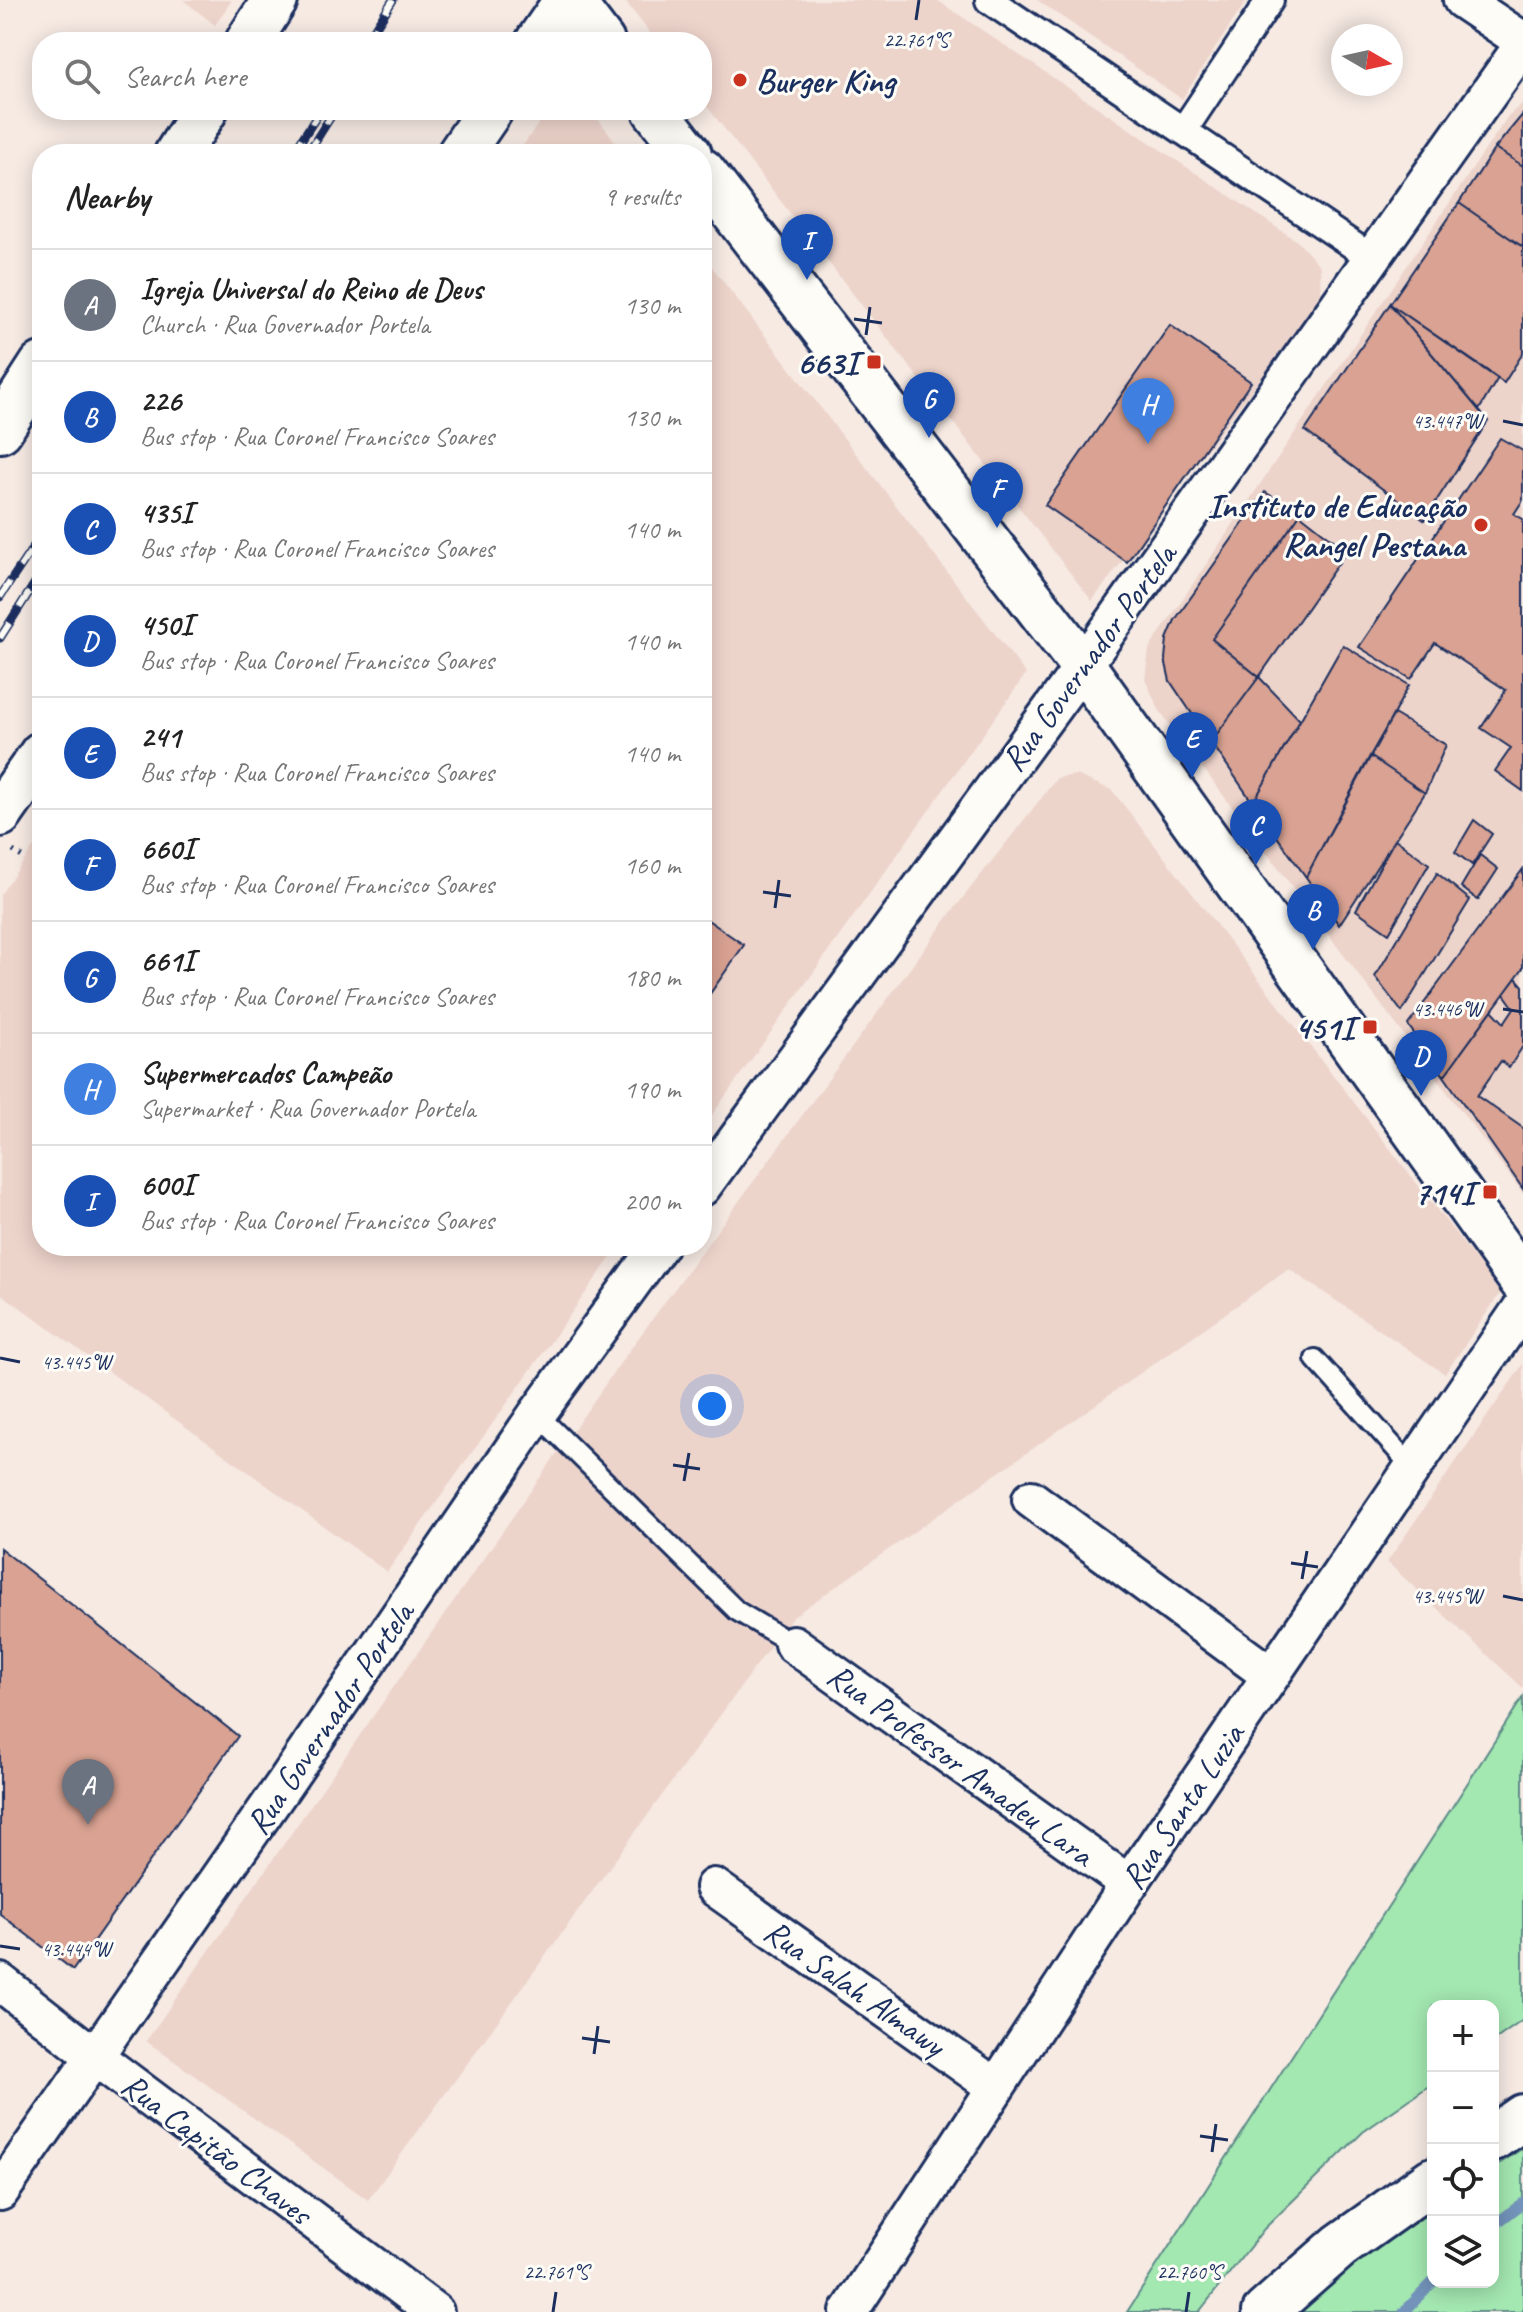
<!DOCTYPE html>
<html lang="en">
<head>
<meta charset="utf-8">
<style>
	:root { --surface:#fff; --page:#f2f2f2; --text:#222; --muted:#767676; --line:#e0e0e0; --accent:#db2777 }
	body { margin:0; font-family:Caveat,sans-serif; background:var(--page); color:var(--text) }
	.controls { position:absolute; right:24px; bottom:24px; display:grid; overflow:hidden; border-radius:16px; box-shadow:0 4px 20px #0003 }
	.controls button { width:72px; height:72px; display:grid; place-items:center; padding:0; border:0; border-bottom:2px solid var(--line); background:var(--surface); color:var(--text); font:40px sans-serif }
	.compass { position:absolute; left:1331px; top:24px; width:72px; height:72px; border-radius:50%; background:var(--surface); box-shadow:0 4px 20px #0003; rotate:99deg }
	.you { position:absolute; left:712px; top:1406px; width:28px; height:28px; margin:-20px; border:6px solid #fff; border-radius:50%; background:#1a73e8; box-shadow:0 0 0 12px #1a73e833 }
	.badge { display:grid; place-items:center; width:52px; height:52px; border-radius:50%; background:var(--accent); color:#fff; font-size:26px; font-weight:700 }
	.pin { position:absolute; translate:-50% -66px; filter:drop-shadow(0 2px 4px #0008) }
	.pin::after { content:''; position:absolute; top:42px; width:28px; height:24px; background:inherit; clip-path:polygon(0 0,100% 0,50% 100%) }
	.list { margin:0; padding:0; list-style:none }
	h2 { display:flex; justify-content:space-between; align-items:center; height:104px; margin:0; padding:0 32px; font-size:34px }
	h2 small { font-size:26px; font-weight:400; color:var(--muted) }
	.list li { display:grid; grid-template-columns:52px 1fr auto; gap:24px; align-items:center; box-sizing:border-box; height:112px; padding:0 32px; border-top:2px solid var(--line) }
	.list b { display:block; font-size:30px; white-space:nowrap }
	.list p { margin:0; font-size:26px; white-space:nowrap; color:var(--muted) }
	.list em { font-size:26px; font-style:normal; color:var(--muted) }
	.icon { flex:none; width:44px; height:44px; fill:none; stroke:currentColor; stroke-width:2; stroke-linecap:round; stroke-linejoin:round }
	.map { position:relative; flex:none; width:1523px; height:2312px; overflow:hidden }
	.search { position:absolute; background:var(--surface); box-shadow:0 4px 20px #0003; left:32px; top:32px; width:680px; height:88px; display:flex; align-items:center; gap:20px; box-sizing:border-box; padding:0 28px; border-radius:32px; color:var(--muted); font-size:30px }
	.panel { position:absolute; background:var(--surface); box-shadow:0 4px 20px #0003; left:32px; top:144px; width:680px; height:1112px; border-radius:32px }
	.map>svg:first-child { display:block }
	.built { fill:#edd4cb }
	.green { fill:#a3e7b1; stroke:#5f8b88; stroke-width:2 }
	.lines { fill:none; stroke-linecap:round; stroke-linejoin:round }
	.stream { stroke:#7393ba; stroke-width:11 }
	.building { fill:#d9a292; stroke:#1b2f5e; stroke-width:2 }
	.service-casing { stroke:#1b2f5e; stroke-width:24 }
	.pedestrian-casing { stroke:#1b2f5e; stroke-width:32 }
	.minor-casing { stroke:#1b2f5e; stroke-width:42 }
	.tertiary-casing { stroke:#1b2f5e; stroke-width:50 }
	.secondary-casing { stroke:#1b2f5e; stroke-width:50 }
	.primary-casing { stroke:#1b2f5e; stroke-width:50 }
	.path { stroke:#1b2f5e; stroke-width:5; stroke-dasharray:2 6; stroke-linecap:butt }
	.service { stroke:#fdfcf7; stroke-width:18 }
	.pedestrian { stroke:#fdfcf7; stroke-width:26 }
	.minor { stroke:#fdfcf7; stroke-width:36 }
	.tertiary { stroke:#fdfcf7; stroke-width:44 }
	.secondary { stroke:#fdfcf7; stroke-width:44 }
	.primary { stroke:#fdfcf7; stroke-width:44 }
	.rail-casing { stroke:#1b2f5e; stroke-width:9 }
	.rail { stroke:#fdfcf7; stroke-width:6; stroke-dasharray:18; stroke-linecap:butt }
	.ticks { fill:none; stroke:#1b2f5e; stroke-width:3 }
	.poi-dot { fill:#c8321e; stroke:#fdfcf7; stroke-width:3 }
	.labels { text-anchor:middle; stroke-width:6; stroke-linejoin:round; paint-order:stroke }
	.poi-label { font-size:34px; font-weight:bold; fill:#1b2f5e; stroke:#fdfcf7; text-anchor:end }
	.street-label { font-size:34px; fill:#1b2f5e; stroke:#fdfcf7 }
	.ticks-label { font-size:20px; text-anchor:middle; fill:#1b2f5e; stroke:#fdfcf7; stroke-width:6; stroke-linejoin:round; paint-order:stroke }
</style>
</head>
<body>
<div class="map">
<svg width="1523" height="2312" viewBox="0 0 1523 2312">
	<rect width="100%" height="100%" fill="#f6eae3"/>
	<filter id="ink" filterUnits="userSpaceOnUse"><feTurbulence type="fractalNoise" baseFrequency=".0125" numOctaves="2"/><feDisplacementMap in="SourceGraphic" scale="16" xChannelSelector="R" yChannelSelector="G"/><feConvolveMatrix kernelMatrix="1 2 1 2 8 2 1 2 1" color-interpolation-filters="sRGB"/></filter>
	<g filter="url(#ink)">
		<path class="built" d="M183,0h49l-17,25z
			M624,0h313l360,241 23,25 1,33 -229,302 -390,-501v-58h-45z
			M1037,0h210l-65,99z
			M1523,103v1090l-364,-483 -14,-31 4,-30 359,-533z
			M548,110h43l34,44h-108z
			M702,254l324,420 -324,455z
			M1076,775l36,15 389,502 -56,82 -156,-105 -498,349 -423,582 -222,-159 477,-682 327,-445 107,-136z
			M42,835v411h577l-232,326 -387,-279v-398z
			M1523,1364v324l-136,-126z"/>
		<path class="green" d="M1523,1697v323l-30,21v-35h-60v77l-70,49 -99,97 -65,83h-72z
			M1523,2148v164h-229l11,-13 128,-89v72h60v-114z"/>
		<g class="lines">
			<path class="stream" d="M1493,2226l30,-23
				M1404,2312l29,-30"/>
		</g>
		<path class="building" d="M1523,114v52l-28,-18z
			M1495,148l28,18v81l-64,-44z
			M1459,203l64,44v106l-19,30 -114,-79z
			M1390,304l98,117 -64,99 -119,-89z
			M1390,304l108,74 -19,32z
			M1170,325l81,57 -124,180 -82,-57z
			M1500,438l23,13v49l-9,14 9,5v272l-28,-20 16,-23 -30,-20 25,-38 -71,-47 -24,36 -52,-32z
			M1265,492l35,22 -88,125 47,38 -48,65 -41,-61 -5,-22 2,-20 8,-19z
			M1300,514l47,37 -88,126 -47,-38z
			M1343,645l66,40 -103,192 -53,-74z
			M1259,677l41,43 -47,83 -42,-61z
			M1394,714l52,31 -21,48 -55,-37z
			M1370,756l55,37 -86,132 -33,-48z
			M1474,820l18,14 -20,31 -17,-13z
			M1395,839l34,25 -40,69 -33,-23z
			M1480,855l18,14 -20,31 -17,-13z
			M1523,869v99l-79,108 -36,-51z
			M1437,873l33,27 -68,112 -27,-35z
			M702,916l42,29 -42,60z
			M1516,978l7,8v60l-14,22 -8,-7 -24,35 46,32v61l-79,-113 48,-66 12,13 10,-15 -10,-14z
			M0,1548l238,188 -165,234 -73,-56z"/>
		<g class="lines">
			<g class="service-casing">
				<path id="service" d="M1315,1359l97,108
					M537,1414l200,197 56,33"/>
			</g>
			<g class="pedestrian-casing">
				<path id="pedestrian" d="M989,0l383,258
					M1183,131l87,-131"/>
			</g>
			<g class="minor-casing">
				<path id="minor" d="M1462,0l61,41
					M702,1187l381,-521 440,-621
					M1031,1499l239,176
					M793,1644l336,240
					M714,1887l280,199
					M0,1982l94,74 341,256
					M0,2192l285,-409 252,-369 122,-168
					M849,2312l280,-428 394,-578"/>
			</g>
			<g class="tertiary-casing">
				<path id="tertiary" d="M570,0l32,42
					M655,110l34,44
					M702,171l381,495 440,616"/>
			</g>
			<g class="secondary-casing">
				<path id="secondary" d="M248,42l27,-42
					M538,42l29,-42
					M177,154l28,-44
					M460,154l30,-44
					M0,430l42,-65
					M0,814l42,-60"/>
			</g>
			<g class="primary-casing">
				<path id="primary" d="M1493,2138l30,-21
					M1265,2312l75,-66 93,-66"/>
			</g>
			<path class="path" d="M13,851l12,8"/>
			<use href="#service" class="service"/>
			<use href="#pedestrian" class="pedestrian"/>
			<use href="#minor" class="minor"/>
			<use href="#tertiary" class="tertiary"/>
			<use href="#secondary" class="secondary"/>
			<use href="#primary" class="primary"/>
			<g class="rail-casing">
				<path id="rail" d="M366,42l27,-42
					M292,154l29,-44
					M307,154l28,-44
					M0,597l42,-63
					M0,638l42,-66"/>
			</g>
			<use href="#rail" class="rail"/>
		</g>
	</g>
	<path class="ticks" d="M916,20l3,-20M854,319l28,4M866,335l4,-28M1503,421l20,4M763,892l28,4M775,908l4,-28M1503,1009l20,3M0,1358l20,4M673,1465l27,4M684,1481l5,-28M1291,1563l27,4M1302,1579l5,-28M1503,1596l20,4M0,1946l20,3M582,2038l28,4M594,2054l4,-28M1200,2136l28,4M1212,2152l4,-28M553,2312l3,-20M1186,2312l3,-20"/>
	<g class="poi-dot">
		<circle cx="740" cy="80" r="8"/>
		<rect x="866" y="354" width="16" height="16" rx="4"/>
		<circle cx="1481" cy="525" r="8"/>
		<rect x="1362" y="1019" width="16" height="16" rx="4"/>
		<rect x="1482" y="1184" width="16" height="16" rx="4"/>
	</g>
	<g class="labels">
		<g class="poi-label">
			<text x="756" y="92" text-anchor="start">Burger King</text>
			<text x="858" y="374">663I</text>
			<text x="1465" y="517">Instituto de Educação<tspan x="1465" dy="39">Rangel Pestana</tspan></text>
			<text x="1354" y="1039">451I</text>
			<text x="1474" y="1204">714I</text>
		</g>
		<g class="street-label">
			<text transform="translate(1088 657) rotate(-54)" y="12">Rua Governador Portela</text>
			<text transform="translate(329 1718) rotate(-56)" y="12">Rua Governador Portela</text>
			<text transform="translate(961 1764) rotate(36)" y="12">Rua Professor Amadeu Lara</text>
			<text transform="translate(1182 1806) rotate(-56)" y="12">Rua Santa Luzia</text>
			<text transform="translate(855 1987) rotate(35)" y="12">Rua Salah Almawy</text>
			<text transform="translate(217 2148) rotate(37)" y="12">Rua Capitão Chaves</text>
		</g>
	</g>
	<g class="ticks-label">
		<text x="916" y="47">22.761°S</text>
		<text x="1447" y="428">43.447°W</text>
		<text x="1447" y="1016">43.446°W</text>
		<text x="76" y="1369">43.445°W</text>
		<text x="1447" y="1603">43.445°W</text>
		<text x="76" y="1956">43.444°W</text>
		<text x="556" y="2279">22.761°S</text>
		<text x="1189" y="2279">22.760°S</text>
	</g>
</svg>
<div class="controls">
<button>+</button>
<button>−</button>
<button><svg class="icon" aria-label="locate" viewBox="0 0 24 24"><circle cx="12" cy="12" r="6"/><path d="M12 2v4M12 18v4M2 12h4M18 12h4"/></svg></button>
<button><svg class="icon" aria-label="layers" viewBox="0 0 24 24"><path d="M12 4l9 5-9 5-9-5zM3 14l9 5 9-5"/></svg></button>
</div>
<svg class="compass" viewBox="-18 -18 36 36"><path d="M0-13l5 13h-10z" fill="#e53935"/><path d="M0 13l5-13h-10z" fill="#767676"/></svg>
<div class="you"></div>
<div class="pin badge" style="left:88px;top:1825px;background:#6b7280">A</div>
<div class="pin badge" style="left:1313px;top:950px;background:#1a4fb4">B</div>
<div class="pin badge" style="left:1256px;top:865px;background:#1a4fb4">C</div>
<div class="pin badge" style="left:1421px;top:1096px;background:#1a4fb4">D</div>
<div class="pin badge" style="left:1192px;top:778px;background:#1a4fb4">E</div>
<div class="pin badge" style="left:997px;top:528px;background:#1a4fb4">F</div>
<div class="pin badge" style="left:929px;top:438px;background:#1a4fb4">G</div>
<div class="pin badge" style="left:1148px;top:444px;background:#3f7fe0">H</div>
<div class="pin badge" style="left:807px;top:280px;background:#1a4fb4">I</div>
<div class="search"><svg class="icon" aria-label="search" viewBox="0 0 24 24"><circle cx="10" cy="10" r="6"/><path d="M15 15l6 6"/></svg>Search here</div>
<section class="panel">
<h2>Nearby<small>9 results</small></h2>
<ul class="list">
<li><span class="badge" style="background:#6b7280">A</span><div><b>Igreja Universal do Reino de Deus</b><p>Church · Rua Governador Portela</p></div><em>130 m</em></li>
<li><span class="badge" style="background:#1a4fb4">B</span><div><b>226</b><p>Bus stop · Rua Coronel Francisco Soares</p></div><em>130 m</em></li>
<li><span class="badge" style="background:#1a4fb4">C</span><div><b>435I</b><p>Bus stop · Rua Coronel Francisco Soares</p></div><em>140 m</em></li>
<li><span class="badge" style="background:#1a4fb4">D</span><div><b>450I</b><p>Bus stop · Rua Coronel Francisco Soares</p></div><em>140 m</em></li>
<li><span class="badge" style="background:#1a4fb4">E</span><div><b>241</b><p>Bus stop · Rua Coronel Francisco Soares</p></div><em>140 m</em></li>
<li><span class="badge" style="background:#1a4fb4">F</span><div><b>660I</b><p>Bus stop · Rua Coronel Francisco Soares</p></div><em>160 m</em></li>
<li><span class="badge" style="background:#1a4fb4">G</span><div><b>661I</b><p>Bus stop · Rua Coronel Francisco Soares</p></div><em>180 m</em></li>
<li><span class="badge" style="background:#3f7fe0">H</span><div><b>Supermercados Campeão</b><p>Supermarket · Rua Governador Portela</p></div><em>190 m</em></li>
<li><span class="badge" style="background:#1a4fb4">I</span><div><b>600I</b><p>Bus stop · Rua Coronel Francisco Soares</p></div><em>200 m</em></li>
</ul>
</section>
</div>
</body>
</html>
